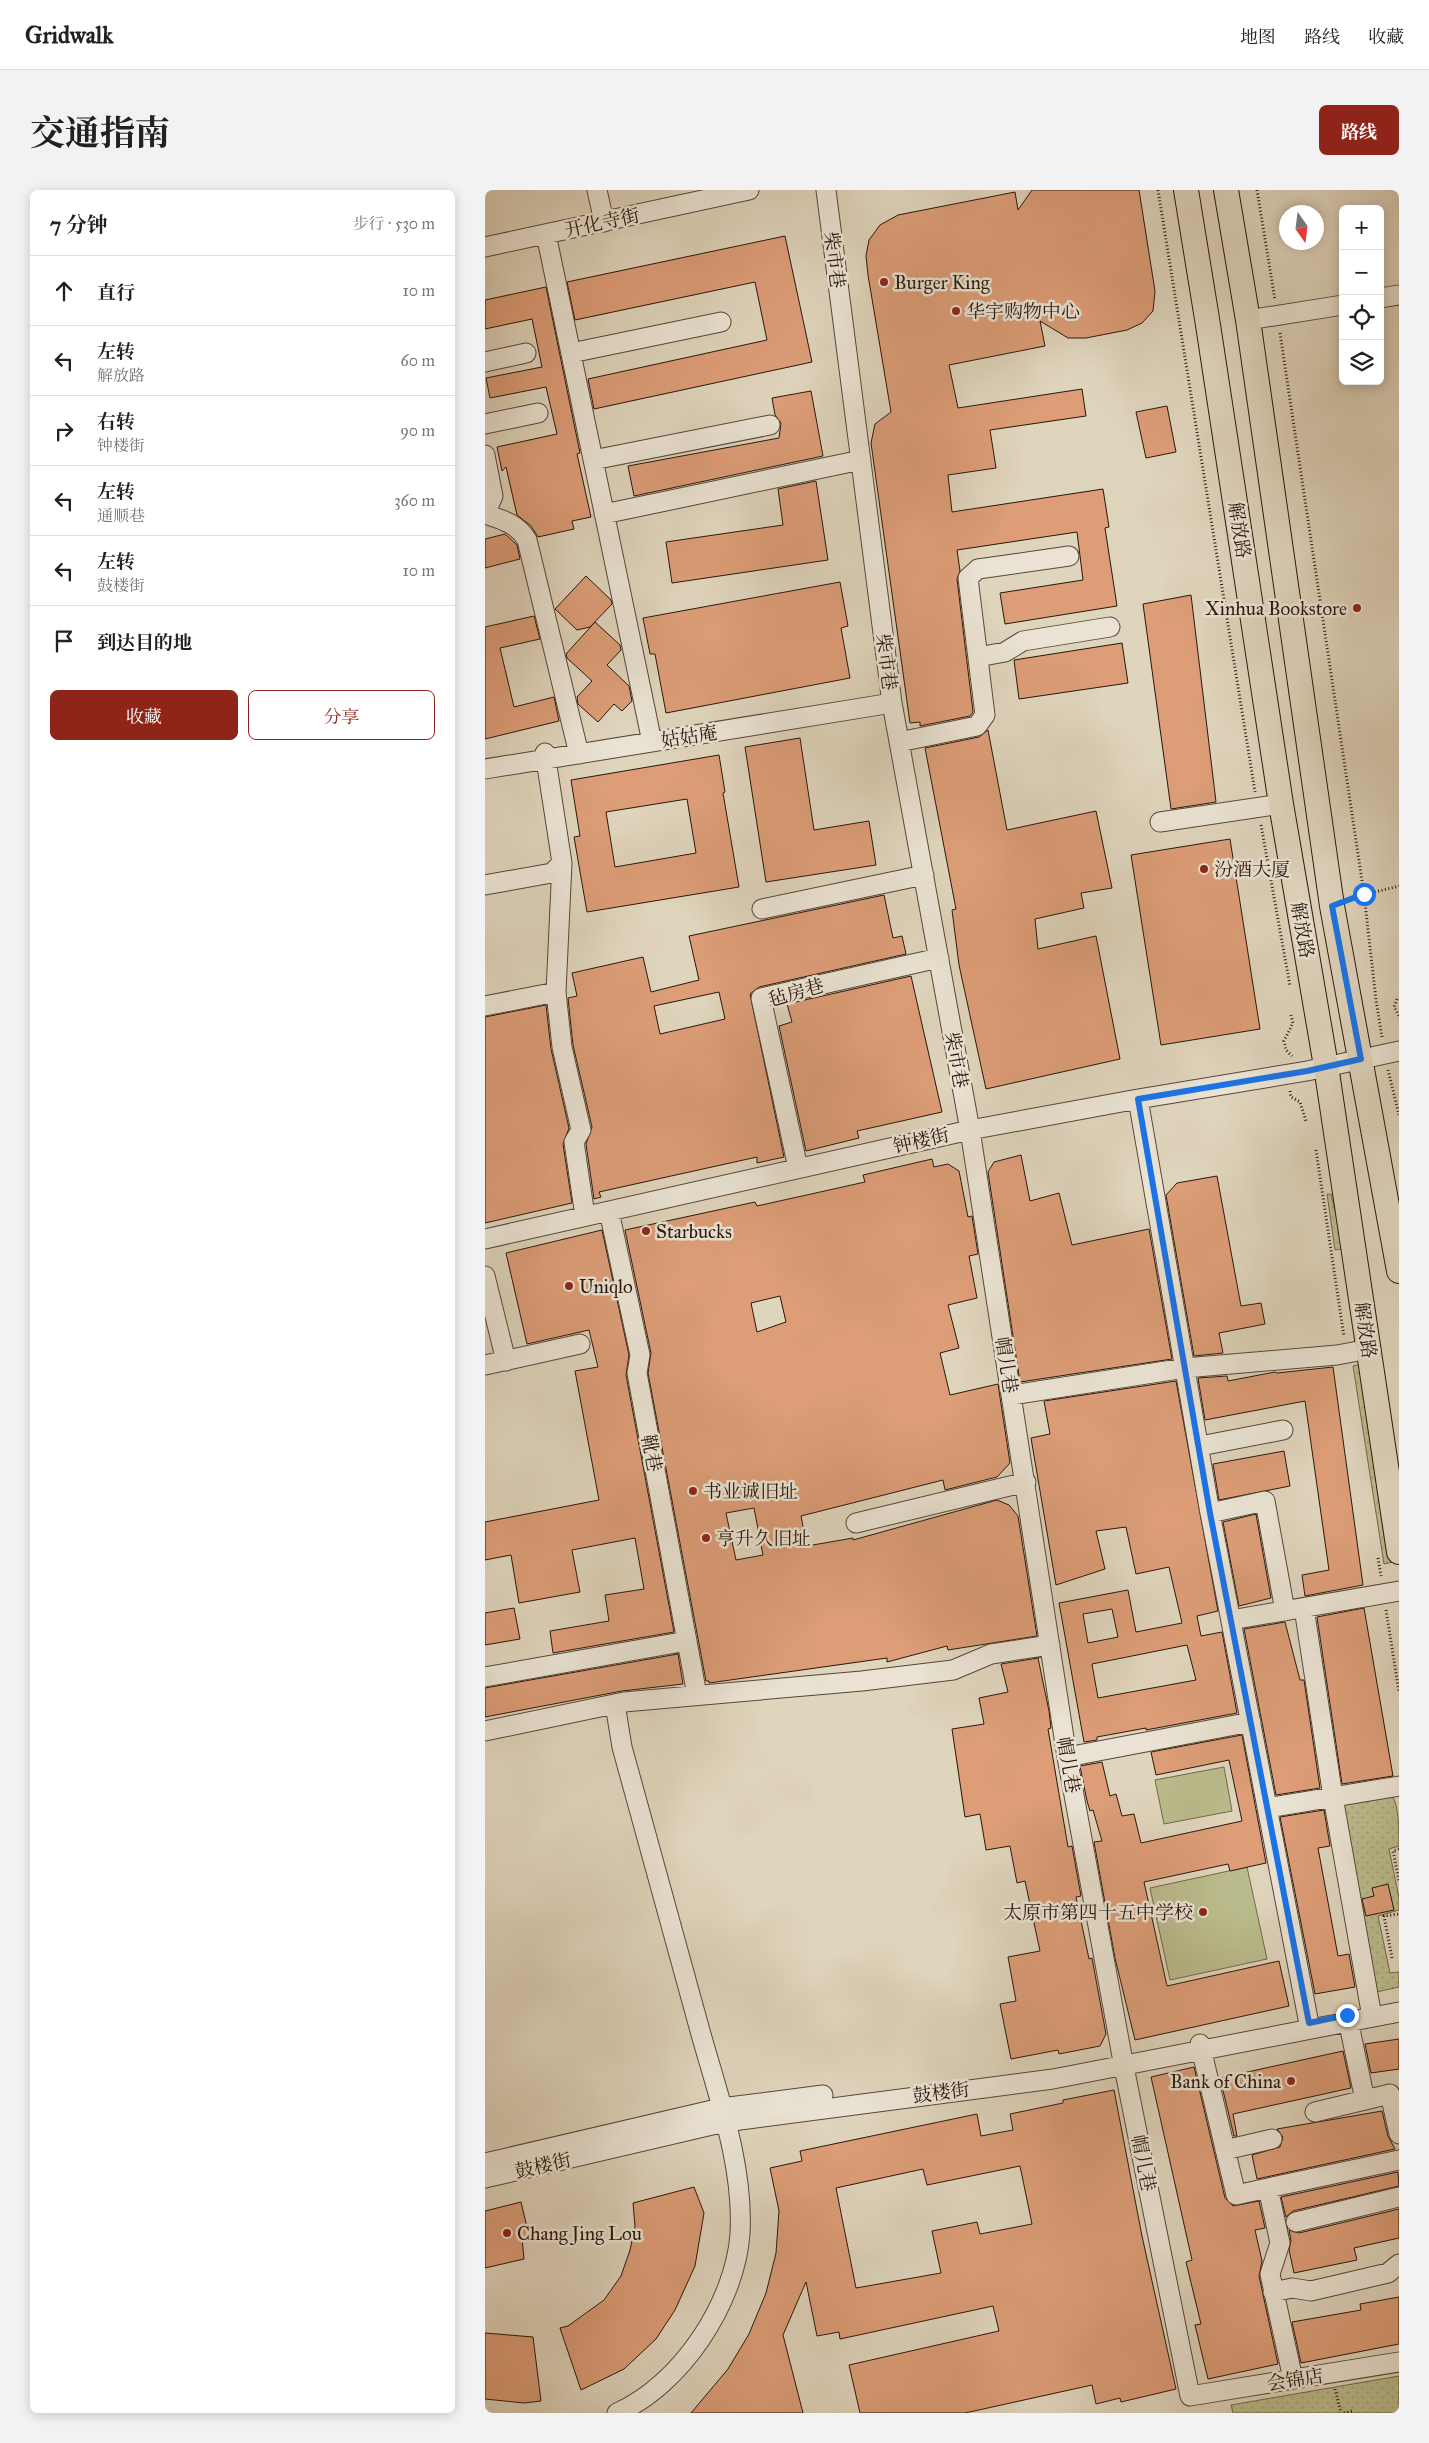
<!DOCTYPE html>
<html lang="zh">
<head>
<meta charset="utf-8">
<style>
	:root { --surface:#fff; --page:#f2f2f2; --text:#202124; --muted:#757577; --line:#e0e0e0; --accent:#8f2418 }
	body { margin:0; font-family:"IM FELL Great Primer","Noto Serif SC",serif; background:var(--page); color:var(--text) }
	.controls { position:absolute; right:15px; top:15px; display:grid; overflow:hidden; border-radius:8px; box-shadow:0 2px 12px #0003 }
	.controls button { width:45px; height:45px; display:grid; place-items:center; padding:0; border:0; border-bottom:1px solid var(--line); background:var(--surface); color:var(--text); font:25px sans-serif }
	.compass { position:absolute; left:794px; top:15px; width:45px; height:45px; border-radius:50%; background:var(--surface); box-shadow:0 2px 12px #0003; rotate:166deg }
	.stop { position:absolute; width:15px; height:15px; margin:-11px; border:4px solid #1a73e8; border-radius:50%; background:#fff }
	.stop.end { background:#1a73e8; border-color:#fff; box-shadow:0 1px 5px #0008 }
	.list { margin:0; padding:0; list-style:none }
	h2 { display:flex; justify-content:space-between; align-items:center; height:65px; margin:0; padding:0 20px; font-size:21px }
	h2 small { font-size:16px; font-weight:400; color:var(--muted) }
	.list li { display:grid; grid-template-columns:32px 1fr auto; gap:15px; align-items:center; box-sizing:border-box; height:70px; padding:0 20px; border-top:1px solid var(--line) }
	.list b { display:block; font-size:19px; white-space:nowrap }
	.list p { margin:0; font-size:16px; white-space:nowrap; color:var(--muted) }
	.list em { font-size:16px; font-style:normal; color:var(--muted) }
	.actions { display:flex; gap:10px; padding:15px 20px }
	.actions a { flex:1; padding:11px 0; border:1px solid var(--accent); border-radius:8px; text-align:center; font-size:18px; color:var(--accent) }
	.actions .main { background:var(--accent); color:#fff }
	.icon { flex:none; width:28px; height:28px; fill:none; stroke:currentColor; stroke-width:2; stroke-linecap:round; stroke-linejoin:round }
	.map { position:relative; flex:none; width:914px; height:2223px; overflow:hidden; border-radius:8px }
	header { display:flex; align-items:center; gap:30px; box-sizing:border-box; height:70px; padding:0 25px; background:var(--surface); border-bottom:1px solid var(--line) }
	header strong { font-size:24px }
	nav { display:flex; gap:28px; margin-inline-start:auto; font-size:18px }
	.intro { display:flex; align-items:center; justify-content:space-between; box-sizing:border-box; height:120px; padding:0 30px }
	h1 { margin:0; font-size:35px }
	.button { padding:12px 22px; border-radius:8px; background:var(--accent); color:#fff; font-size:18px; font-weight:700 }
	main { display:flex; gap:30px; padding:0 30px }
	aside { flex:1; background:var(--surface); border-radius:8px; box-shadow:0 2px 12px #0003 }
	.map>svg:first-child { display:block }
	.grass { fill:url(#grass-dots); stroke:#72684c }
	.green { fill:#babb8c; stroke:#72684c }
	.building { fill:#dc9d77; stroke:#2a160d; fill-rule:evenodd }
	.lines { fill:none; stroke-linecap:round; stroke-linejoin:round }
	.minor-casing { stroke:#574639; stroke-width:21 }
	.major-casing { stroke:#2a160d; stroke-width:26 }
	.path { stroke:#2a160d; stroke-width:3; stroke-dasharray:1 2.5; stroke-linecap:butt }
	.minor { stroke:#eae3d3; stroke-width:19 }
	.major { stroke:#dfd4bc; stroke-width:24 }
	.route { stroke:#1a73e8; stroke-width:6 }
	.poi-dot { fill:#8f2418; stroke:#eae3d3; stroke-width:2 }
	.labels { text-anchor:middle; stroke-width:5; stroke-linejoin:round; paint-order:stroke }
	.street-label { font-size:19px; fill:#2a160d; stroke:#eae3d3 }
	.poi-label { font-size:19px; fill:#2a160d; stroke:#eae3d3; text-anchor:start }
</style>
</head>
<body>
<header>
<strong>Gridwalk</strong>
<nav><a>地图</a><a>路线</a><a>收藏</a></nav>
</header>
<div class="intro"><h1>交通指南</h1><a class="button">路线</a></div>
<main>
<aside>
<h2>7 分钟<small>步行 · 530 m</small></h2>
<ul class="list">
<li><svg class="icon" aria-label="ahead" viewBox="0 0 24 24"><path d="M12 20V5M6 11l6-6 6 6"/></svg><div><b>直行</b></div><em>10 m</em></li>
<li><svg class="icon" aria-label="left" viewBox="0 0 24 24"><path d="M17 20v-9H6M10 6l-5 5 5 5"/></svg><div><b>左转</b><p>解放路</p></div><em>60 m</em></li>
<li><svg class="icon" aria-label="right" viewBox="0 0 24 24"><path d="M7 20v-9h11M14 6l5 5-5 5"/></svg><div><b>右转</b><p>钟楼街</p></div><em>90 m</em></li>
<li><svg class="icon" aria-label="left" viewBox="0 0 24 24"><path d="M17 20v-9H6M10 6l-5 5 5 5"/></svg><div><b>左转</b><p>通顺巷</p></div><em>360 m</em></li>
<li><svg class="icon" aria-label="left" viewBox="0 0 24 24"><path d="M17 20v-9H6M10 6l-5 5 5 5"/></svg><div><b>左转</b><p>鼓楼街</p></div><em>10 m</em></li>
<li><svg class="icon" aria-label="arrive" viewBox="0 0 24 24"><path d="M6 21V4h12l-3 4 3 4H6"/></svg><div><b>到达目的地</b></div></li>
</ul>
<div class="actions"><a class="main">收藏</a><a>分享</a></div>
</aside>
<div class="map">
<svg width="914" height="2223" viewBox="0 0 914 2223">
	<defs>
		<pattern id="grass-dots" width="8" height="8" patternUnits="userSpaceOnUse" patternTransform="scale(1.25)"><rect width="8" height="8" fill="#babb8c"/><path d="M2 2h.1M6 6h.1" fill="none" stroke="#a0a078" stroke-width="1.8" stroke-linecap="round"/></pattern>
	</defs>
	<rect width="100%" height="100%" fill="#dfd4bc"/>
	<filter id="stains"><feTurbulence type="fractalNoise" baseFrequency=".004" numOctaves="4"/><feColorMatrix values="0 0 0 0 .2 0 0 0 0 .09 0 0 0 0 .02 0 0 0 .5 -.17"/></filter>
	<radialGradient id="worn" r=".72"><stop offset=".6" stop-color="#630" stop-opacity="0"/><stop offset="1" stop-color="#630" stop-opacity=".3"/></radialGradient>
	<path class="grass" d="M842,1004h4l13,55 -9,1z
		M876,1174l32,198 -9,2 -31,-198z
		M907,1605c7,11 7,35 7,51l-10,3 10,49v12l-21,6 12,57 9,-1v15l-27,6 -31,-189z
		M914,2186v37h-166l-2,-8z"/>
	<path class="green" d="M739,1577l8,44 -68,13 -9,-44z
		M762,1677l20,92 -97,21 -20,-92z"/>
	<path class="building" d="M547,0h107l16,101 -2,20 -11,12 -15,7 -41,8h-18l-28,-17 5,25 -96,19 9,43 124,-19 4,27 -96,14 6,38 -48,7 4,37 151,-23 6,38 -4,1 12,78 -112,18 -5,-31 83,-13 -6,-48 -120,18 3,21 -3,8 16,133 -3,4 -50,10v-4l-10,1 -39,-280 4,-19 16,-12 -23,-137 -2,-19 3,-16 11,-15 18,-10 117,-23 3,18z
		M300,46l27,126 -218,47 -6,-30 179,-39 -12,-58 -180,38 -8,-38z
		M61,97l34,166 -3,1 14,63 -19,4 2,8 -36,8 -7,-11 -14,-11 -11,-48 -4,4 -5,-24 60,-13 -11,-47 -56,11 -4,-20 56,-11 -10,-48 -47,10v-29z
		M326,201l12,65 -189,40 -6,-30 151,-28 2,-15 -6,-8 -3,-17z
		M682,216l9,46 -30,6 -10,-46z
		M331,291l12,79 -156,23 -6,-41 117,-17 -5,-36z
		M20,344l12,11 3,14 -35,9v-29z
		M101,386l25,24 1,4 -22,23 -13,3 -22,-21z
		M355,392l8,44 -7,2 9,50 -184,35 -11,-59h-5l-7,-36z
		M706,405l25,207 -45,7 -28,-205z
		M49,426l6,23 -40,9 14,59 40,-10 5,24 -74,18v-112z
		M110,432l25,23 1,5 -14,15 22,21 3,15 -10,10 -8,-7 -16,18 -20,-18 -1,-7 15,-16 -25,-23 -1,-4z
		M637,453l6,40 -109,16 -5,-39z
		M503,540l19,100 89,-19 16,77 -31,5 3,15 -49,11 3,30 58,-13 24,123 -134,30 -27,-124 -7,-55 4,-1 -31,-161 54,-11z
		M315,548l14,92 55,-9 7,44 -110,17 -21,-135z
		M234,565l6,37 -2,1 16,94 -152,25 -13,-75 6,-1 -9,-56zM202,609l9,54 -81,14 -9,-55z
		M745,649l30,190 -99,16 -30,-190z
		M399,705l9,43 9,-2 4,18 -147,33 -9,7 34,163 -27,6v-6l-158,35 2,5 -7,2 -8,-55 6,-17 -19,-82 -5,-47 9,-2 -5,-23 71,-16 8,35 48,-12 -10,-44zM234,802l6,27 -65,15 -6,-28z
		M426,786l31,136 -85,19 2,7 -53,13 -27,-125 13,-4 -5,-18z
		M61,815l5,44 18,79 -6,16 9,59 -87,20v-206z
		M536,965l9,46 29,-8 13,52 77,-16 23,130 -152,23 -32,-210 6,-10z
		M447,969l2,8 14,-3 11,7 9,46 4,-1 6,38 -9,2 8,42 -29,7 11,43 -19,5 10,42 48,-11 12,79 -13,14 -52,13 -2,-10 -142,36 6,30 46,-8v2l144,-40 12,5 9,11 19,120 -89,14 -1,-4 -60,16v-4l-178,25v-2h-3l-58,-308 3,-20 -26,-123 130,-28 2,4 108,-24 -2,-7zM295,1106l6,26 -29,10 -6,-29zM269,1318l9,47 -27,5 -10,-47z
		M732,986l24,130 20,-3 4,21 -46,9 4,20 -29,3 -28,-161 11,-12z
		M117,1040l27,125 -3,20 48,257 -121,21 -3,-22 59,-10 -4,-26 39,-6 -9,-51 -63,12 8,42 -61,11 -8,-48 -26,5v-38l114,-22 -24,-129 23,-4 -9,-37 -62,14 -21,-91z
		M848,1177l30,218 -58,11 -3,-21 27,-5 -24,-169 -100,19 -7,-42 29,-2 1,5 47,-9 2,1z
		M691,1191l42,230 -21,5 4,20 21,-4 15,81 -91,17v-2l-49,9v3l-13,2 -25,-139 69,-13 8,42 46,-9 -13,-56 -33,7 -10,-47 -30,4 9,38 -49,16 -25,-147 19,-4 -6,-33zM627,1419l6,28 -30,6 -5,-29zM702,1455l9,35 -98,18 -6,-34z
		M799,1261l6,35 -71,14 -6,-36z
		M771,1324l15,84 -32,8 -16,-84z
		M29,1418l6,31 -35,6v-32z
		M879,1418l29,168 -51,8 -25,-167z
		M800,1432l15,58h4l16,108 -44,7 -32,-166z
		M193,1464l5,30 -61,7 -137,26v-29z
		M553,1468l11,53 2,17 -3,1 20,118 4,-1 9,50 -5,1 13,62 3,-1 14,76 -6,12 -41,8 -1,-4 -47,9 -11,-55 16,-3 -8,-44 32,-6 -15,-70 -8,2 -7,-37 -24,4 -6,-36 -15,3 -13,-88 32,-5 -5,-26 29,-6 -7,-28z
		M757,1545l24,128 -36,8 -2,-7 -84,18 23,104 112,-25 10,45 -154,34 -20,-82 -21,-116 8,-1 -9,-31 -3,1 -3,-10 -7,-35 22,-4 8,34 6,-2 6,22 12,-2 7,29 101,-22 -13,-61 -73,15 -5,-23z
		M839,1620l6,36 -12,2 20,108 11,-2 6,33 -40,7 -35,-177z
		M903,1694l6,26 -28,6 -4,-17 12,-3 -2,-8z
		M914,1849v30l-28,4 -6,-29z
		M858,1861l8,37 -118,26 4,22h-3l-14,-58z
		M709,1877l31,131 8,8 26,-5 6,27 -10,2 7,31 -3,15 19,88 -70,15 -13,-54 6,-1 -15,-62 6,-2 -41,-183z
		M629,1900l28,146 34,153 -55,13 -1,-4 -24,6 -4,-19 -127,28h-105l-11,-48 150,-34 -6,-25 -153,33 -1,-7 -22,4 -11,-54 -23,53 20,78h-112l37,-44 21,-35 17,-41 10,-40 3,-42 -9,-43 32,-7 -2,-10 177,-37 4,22 32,-6 -3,-16 53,-11v-3zM535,1976l12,58 -52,10 -3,-12 -45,9 9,42 -85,15 -20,-100 87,-19 4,16z
		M897,1921l6,25 7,13 -138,30 -5,-24 28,-8 3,-10 -6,-8z
		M913,1982l1,14 -106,25 -7,6 -5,-20z
		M209,1997l10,26 -9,53 -20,44 -19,29 -32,30 -43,21 -21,-62 8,-2 36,-26 17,-24 9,-26 5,-24 -2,-23z
		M36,2012l8,34 -7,2 2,21 -39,9v-57z
		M914,2019v29l-45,10 3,12 -63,13 -5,-23 2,-9 -2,-11 10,3z
		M914,2107v47l-98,19 -9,-41 69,-12 -1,-6z
		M0,2143l48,4 8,64 -17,2 -39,-4z"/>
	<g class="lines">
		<g class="minor-casing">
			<path id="minor" d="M112,0l7,32
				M341,0l66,513 78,427 97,627 57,310 66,329 209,-34
				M61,44l106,508
				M0,57l264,-57
				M895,108l19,-3
				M763,130l95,-15
				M86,163l150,-31
				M0,172l41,-9
				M0,234l53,-11
				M0,265l8,41 -8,18
				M108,270l177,-35
				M0,324c18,6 31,9 42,26l52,214
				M119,324l257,-54
				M493,467l27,-5 18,-11 87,-14
				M414,552l78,-16 8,-11 -17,-137 10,-9 91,-13
				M0,579l407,-66
				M675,632l121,-18
				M77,673l-6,129 6,55 19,83 -7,12 11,74
				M0,695l67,-12 10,-10 -17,-110
				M277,719l162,-34
				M0,816l71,-14
				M653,909l72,414 100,516
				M313,978l-37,-170 178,-40
				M124,1021l31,144 -3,18 60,322
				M0,1049l485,-109 168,-31 169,-28 92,-20
				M0,1086l21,85
				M0,1175l95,-21
				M527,1205l173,-27 152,-13 32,-6
				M715,1256l83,-16
				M725,1323l55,-12 20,110
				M371,1333l170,-41
				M819,1418l29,189 39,220
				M746,1430l168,-29
				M0,1487l202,-36
				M130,1514l7,43c26,93 51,187 77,280 18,66 45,137 41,207 -5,69 -59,151 -123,179
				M0,1541l139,-29 238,-21 91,-11 38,-16 59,-9
				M582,1567l184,-35
				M782,1618l132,-22
				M862,1825l18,85
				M715,1854l36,151 32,-7 12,55 -10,31 23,105
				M830,1922l75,-18 9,40
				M740,1960l47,-11
				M0,1973l236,-55 102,-13
				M0,1988l240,-56 328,-43 346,-67
				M783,1998l131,-28
				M811,2032l103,-25
				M788,2102l19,-4 19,3 77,-18 11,-9"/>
		</g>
		<g class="major-casing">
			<path id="major" d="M701,0l22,135 73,479 45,262 73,486
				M741,0l22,130 84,586 67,365"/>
		</g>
		<path class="path" d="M673,0l97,602
			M772,0l18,110
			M795,143l84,561 12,106 6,37
			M776,635l29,161
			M866,708l48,-12
			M912,809l-3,8 5,9
			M806,825l2,8 -9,18 2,9 6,6
			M903,880l11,45
			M805,901l1,6 9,5 6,19
			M831,960l28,187
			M893,1368l3,18
			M901,1420l13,82
			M914,1659l-6,2 6,30
			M907,1768l-8,-42 15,-2
			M850,2199l6,24
			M859,2223l8,-2 1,2"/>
		<use href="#minor" class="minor"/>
		<use href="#major" class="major"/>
	</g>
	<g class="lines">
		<path class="route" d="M862,1825l-38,8 -99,-510 -72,-414 169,-28 54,-12 -29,-153 32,-12"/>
	</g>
	<g class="poi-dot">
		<circle cx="399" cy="92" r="5"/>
		<circle cx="471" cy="121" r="5"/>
		<circle cx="872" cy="418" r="5"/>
		<circle cx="719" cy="679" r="5"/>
		<circle cx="161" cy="1041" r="5"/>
		<circle cx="84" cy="1096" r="5"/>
		<circle cx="208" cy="1301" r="5"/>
		<circle cx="221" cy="1348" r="5"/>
		<circle cx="718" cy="1722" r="5"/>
		<circle cx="806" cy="1891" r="5"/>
		<circle cx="22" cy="2043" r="5"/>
	</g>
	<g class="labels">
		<g class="street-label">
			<text transform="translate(117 32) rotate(-12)" y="7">开化寺街</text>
			<text transform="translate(350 70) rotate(83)" y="7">柴市巷</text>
			<text transform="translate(755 340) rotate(81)" y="7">解放路</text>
			<text transform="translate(402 472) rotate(83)" y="7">柴市巷</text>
			<text transform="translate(204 546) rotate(-9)" y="7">姑姑庵</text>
			<text transform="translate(818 740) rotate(80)" y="7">解放路</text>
			<text transform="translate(311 802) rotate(-16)" y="7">毡房巷</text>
			<text transform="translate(472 870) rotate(80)" y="7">柴市巷</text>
			<text transform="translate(436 950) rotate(-13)" y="7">钟楼街</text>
			<text transform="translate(881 1140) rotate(82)" y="7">解放路</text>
			<text transform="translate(522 1175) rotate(81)" y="7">帽儿巷</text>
			<text transform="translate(167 1263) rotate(79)" y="7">靴巷</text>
			<text transform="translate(584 1575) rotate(80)" y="7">帽儿巷</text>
			<text transform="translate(456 1902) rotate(-7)" y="7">鼓楼街</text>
			<text transform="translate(659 1973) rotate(79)" y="7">帽儿巷</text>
			<text transform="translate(58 1975) rotate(-13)" y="7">鼓楼街</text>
			<text transform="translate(810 2189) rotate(-9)" y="7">会锦店</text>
		</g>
		<g class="poi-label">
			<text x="409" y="99">Burger King</text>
			<text x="481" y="128">华宇购物中心</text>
			<text x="862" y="425" text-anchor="end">Xinhua Bookstore</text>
			<text x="729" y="686">汾酒大厦</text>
			<text x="171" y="1048">Starbucks</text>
			<text x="94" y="1103">Uniqlo</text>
			<text x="218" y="1308">书业诚旧址</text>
			<text x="231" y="1355">亨升久旧址</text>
			<text x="708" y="1729" text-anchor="end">太原市第四十五中学校</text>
			<text x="796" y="1898" text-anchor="end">Bank of China</text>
			<text x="32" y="2050">Chang Jing Lou</text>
		</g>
	</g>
	<rect width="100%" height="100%" filter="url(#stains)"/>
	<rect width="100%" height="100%" fill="url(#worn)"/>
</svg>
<div class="controls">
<button>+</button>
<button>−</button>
<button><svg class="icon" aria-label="locate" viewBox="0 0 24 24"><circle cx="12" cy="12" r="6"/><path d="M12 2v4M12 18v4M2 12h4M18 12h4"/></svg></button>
<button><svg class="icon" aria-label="layers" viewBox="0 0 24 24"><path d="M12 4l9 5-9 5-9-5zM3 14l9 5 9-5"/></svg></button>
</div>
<svg class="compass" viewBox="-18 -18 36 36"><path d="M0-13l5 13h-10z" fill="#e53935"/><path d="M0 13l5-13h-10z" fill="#757577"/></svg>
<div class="stop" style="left:879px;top:704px"></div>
<div class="stop end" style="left:862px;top:1825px"></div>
</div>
</main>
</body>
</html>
